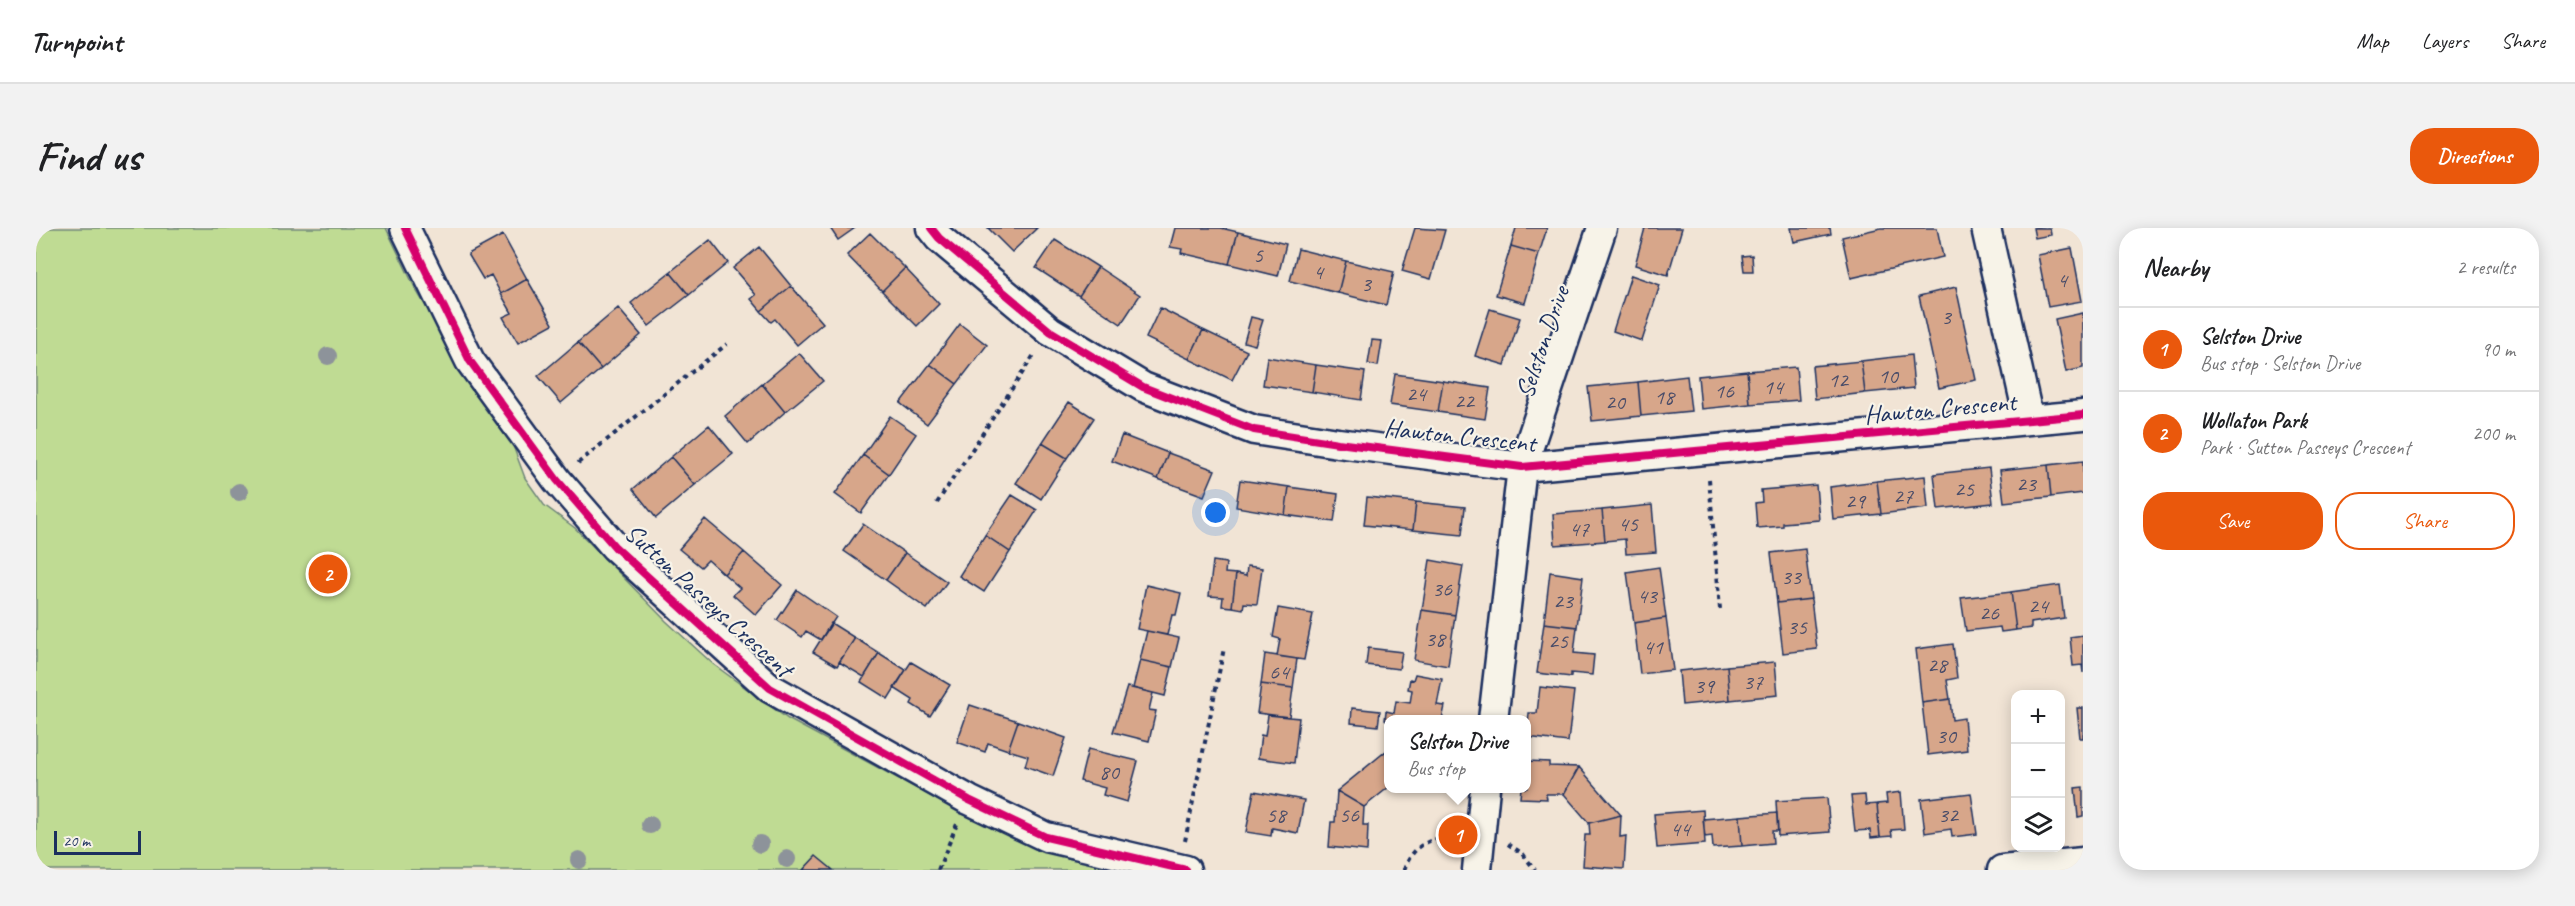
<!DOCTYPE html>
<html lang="en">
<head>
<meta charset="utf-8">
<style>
	:root { --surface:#fff; --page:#f2f2f2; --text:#202124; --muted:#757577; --line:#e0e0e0; --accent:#ea580c }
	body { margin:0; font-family:Caveat,sans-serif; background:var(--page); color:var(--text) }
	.controls { position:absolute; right:18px; bottom:18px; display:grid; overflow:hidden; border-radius:12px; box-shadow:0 3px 15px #0003 }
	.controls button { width:54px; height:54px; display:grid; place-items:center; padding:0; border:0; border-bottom:2px solid var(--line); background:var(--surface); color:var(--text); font:30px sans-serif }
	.scale { position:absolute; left:18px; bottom:15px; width:87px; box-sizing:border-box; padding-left:6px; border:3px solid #1b2f5e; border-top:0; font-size:16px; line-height:21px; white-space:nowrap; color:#1b2f5e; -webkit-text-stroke:4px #f7f3e8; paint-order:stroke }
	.you { position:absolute; left:1180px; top:285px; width:21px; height:21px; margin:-15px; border:4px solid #fff; border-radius:50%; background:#1a73e8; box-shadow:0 0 0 9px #1a73e833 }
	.badge { display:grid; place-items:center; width:39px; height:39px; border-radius:50%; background:var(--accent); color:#fff; font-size:20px; font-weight:700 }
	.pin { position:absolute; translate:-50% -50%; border:3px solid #fff; box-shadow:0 2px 6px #0006 }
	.popup { position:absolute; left:1348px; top:487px; width:147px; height:78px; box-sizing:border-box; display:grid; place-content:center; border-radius:12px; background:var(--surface); filter:drop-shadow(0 2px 4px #0005); font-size:20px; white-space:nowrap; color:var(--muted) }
	.popup b { font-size:22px; color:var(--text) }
	.popup::after { content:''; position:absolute; left:50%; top:100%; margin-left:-12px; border:12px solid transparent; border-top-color:var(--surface) }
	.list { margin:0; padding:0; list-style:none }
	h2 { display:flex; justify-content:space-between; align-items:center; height:78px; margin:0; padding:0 24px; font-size:26px }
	h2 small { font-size:20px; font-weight:400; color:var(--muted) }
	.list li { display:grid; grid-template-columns:39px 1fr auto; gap:18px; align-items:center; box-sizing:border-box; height:84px; padding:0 24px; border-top:2px solid var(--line) }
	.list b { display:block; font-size:22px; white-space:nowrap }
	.list p { margin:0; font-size:20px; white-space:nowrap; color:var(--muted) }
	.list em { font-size:20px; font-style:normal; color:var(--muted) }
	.actions { display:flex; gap:12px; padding:18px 24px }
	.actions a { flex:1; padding:14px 0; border:2px solid var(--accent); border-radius:24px; text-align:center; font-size:21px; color:var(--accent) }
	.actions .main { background:var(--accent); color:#fff }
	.icon { flex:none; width:33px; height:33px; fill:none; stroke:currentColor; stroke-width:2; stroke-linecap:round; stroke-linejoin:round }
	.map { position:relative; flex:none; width:2047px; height:642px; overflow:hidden; border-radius:24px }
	header { display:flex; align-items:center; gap:36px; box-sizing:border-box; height:84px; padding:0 30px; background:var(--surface); border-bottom:2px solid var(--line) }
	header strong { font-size:28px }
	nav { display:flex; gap:33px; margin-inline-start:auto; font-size:21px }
	.intro { display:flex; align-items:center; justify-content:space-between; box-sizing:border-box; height:144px; padding:0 36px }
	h1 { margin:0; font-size:42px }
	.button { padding:15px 27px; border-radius:24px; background:var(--accent); color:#fff; font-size:21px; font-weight:700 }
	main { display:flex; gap:36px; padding:0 36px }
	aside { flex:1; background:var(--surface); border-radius:24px; box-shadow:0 3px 15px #0003 }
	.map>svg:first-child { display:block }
	.green { fill:#bfdb93; stroke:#6d8578; stroke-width:1.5 }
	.building { fill:#d7a68a; stroke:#1b2f5e; stroke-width:1.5 }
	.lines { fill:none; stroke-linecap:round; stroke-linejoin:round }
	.street-casing { stroke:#1b2f5e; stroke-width:33 }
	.path { stroke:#1b2f5e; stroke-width:4; stroke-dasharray:4.5 4.5; stroke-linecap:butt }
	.street { stroke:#f7f3e8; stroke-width:28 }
	.cycleway-casing { stroke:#f7f3e8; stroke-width:11 }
	.cycleway { stroke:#d6006c; stroke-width:8 }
	.tree { fill:#8d939a }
	.labels { text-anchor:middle; stroke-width:4.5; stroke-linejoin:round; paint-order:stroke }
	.number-label { font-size:22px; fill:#4a4d69 }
	.street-label { font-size:26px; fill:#1b2f5e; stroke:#f7f3e8 }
</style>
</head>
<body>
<header>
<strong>Turnpoint</strong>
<nav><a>Map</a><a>Layers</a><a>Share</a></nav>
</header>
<div class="intro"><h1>Find us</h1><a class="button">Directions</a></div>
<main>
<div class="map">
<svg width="2047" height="642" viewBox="0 0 2047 642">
	<rect width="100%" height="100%" fill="#f1e4d5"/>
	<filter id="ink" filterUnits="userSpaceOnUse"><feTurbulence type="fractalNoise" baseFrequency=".0167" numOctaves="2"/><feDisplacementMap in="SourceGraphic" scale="12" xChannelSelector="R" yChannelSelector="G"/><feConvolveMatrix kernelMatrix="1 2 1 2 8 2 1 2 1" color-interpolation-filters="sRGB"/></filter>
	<g filter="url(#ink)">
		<path class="green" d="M0,0h350l30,62 42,70 54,83 13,35 19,27 31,23 91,93 47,43 75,55 174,94 149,57h-1075z"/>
		<path class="building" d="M794,0h25l-17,12z
			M952,0h49l-25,24z
			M1139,0h46l17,4 -9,32 -48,-11 1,-4 -12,-2z
			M1379,0l30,2 -14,49 -29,-8z
			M1480,0h31l-8,26 -28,-8z
			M1609,0h37l-14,47 -33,-10z
			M1755,0h39l1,6 -37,8z
			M1845,0h56l6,29 -92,21 -9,-41z
			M1997,0h17l1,7 -16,3z
			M1202,4l48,12 -8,32 -49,-12z
			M834,5l35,35 -23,23 -35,-36z
			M467,7l24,44 -26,15 -10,-19 -8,4 -15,-25z
			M674,12l18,23 -39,32 -19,-23z
			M1019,12l43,27 -19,29 -43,-28z
			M1475,18l28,8 -14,49 -29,-8z
			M723,19l32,39 -30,25 -10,-12 5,-4 -23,-27z
			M2036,20l10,53 -34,6 -10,-52z
			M1262,21l48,12 -8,32 -48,-12z
			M1716,27l1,16h-9l-2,-15z
			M1310,33l48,11 -8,33 -48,-12z
			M1062,39l42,28 -19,29 -42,-28z
			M869,40l34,36 -22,22 -35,-35z
			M634,44l19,23 -40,31 -18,-23z
			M1595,47l29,10 -18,56 -29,-10z
			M491,51l26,45 -35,19 -15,-26 9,-4 -11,-19z
			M755,58l32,37 -26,22 -22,-26 -4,3 -10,-11z
			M1920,59l20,93 -37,8 -20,-92z
			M582,80l23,27 -40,34 -23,-27z
			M1124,80l43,22 -14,29 -43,-21z
			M1454,81l30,9 -15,47 -30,-9z
			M2047,85v55l-17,4 -11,-53z
			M1215,89l12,3 -8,25 -11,-3z
			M924,96l27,21 -30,39 -27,-20z
			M1167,102l44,21 -15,29 -43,-21z
			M1336,112l10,1 -4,25 -10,-2z
			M542,114l23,27 -40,34 -23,-27z
			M763,125l24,28 -38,31 -23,-28z
			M1875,127l3,33 -49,5 -4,-32z
			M1231,129l49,8 -4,27 -49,-7z
			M1825,133l4,32 -50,6 -3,-33z
			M894,136l27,20 -30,40 -27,-21z
			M1280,137l49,7 -4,28 -49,-8z
			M1760,139l3,33 -49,4 -3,-33z
			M1711,143l3,33 -49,5 -3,-33z
			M1359,146l48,7 -5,31 -48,-7z
			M1651,148l4,35 -50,5 -3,-34z
			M1407,153l47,7 -5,31 -47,-7z
			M1602,154l3,34 -49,5 -4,-34z
			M726,156l23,28 -37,32 -23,-28z
			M1033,174l25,16 -27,40 -25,-15z
			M854,188l26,18 -27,40 -26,-19z
			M673,197l24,29 -38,31 -24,-28z
			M1086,207l46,18 -10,26 -46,-18z
			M1006,215l25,15 -26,41 -25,-16z
			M1132,225l47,17 -11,26 -46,-17z
			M827,227l26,19 -28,39 -26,-19z
			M635,229l24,28 -39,33 -23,-29z
			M2047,233v32l-32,4 -3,-32z
			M2012,237l3,32 -47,5 -4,-32z
			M1953,240l4,35 -55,6 -4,-35z
			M1889,248l3,32 -47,6 -4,-33z
			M1204,252l49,7 -4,28 -49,-8z
			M1841,253l4,33 -48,5 -3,-32z
			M1780,257l3,35 -36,3v3l-26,2 -2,-25 7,-1 -1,-12z
			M1253,259l49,7 -4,28 -49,-7z
			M976,267l25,15 -27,42 -25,-17z
			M1331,269l49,5 -3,28 -49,-5z
			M1380,274l49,5 -3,28 -49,-5z
			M1616,277l4,47 -30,2 -1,-15 -20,2 -3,-31z
			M1566,282l3,31 -50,4 -2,-31z
			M669,291l39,33 -20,22 -16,-14 -7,7 -22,-18z
			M827,296l42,29 -19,27 -42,-29z
			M949,307l25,17 -26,40 -25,-16z
			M1769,321l6,50 -34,4 -6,-50z
			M708,324l38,33 -26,30 -23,-20 7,-7 -16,-14z
			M869,325l42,29 -20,27 -41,-29z
			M1394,332l33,6 -8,49 -33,-5z
			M1177,333l13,2 -1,10 11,1 -4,33 -10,-1 1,-9 -14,-1z
			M1211,338l15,2 -5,36 -13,-1 -1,6 -11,-2 4,-33 10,2z
			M1623,339l7,51 -32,5 -7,-51z
			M1514,344l33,5 -6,50 -33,-4z
			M1110,357l35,8 -5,22h-4l-5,20 -30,-6z
			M2024,357l4,33 -33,5v5l-15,2 -5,-38z
			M761,362l39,27 -15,23 -15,-9 -4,6 -25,-17z
			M1975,364l5,38 -15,2 -1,-5 -34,4 -5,-33z
			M1775,371l6,50 -34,4 -6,-50z
			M1242,380l35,6 -9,46 -27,-4 3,-17 -7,-2z
			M1386,382l33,5 -7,51 -34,-6z
			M1630,390l7,52 -33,4 -6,-51z
			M795,395l24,15 -18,28 -24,-14z
			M1508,395l33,4 -3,26 20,2 -2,20 -21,-2v4l-34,-4z
			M1111,403l32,7 -7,29 -32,-7z
			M2047,407v38l-1,-8 -9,1 -3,-29z
			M819,410l24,15 -15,24 -25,-15z
			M1917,416l4,34 -10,2 3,19 -28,4 -6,-54z
			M1332,420l34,4 -3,17 -33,-4z
			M843,425l27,17 -18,29 -27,-17z
			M1229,426l32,5 -4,29 -32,-4z
			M1104,432l32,7 -7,29 -32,-8z
			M875,434l39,23 -20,31 -19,-12 2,-4 -19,-12z
			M1739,434l3,33 -48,5 -3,-34z
			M1691,438l3,34 -48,5 -3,-34z
			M1379,446l27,5 -5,26 8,1 -3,14h-57l1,-9 8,2 2,-12 14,2 2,-13 -4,-1 2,-10 3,1z
			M1225,456l32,4 -4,29 -32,-4z
			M1091,459l26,6 -4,17 7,1 -7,30 -36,-9z
			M1504,459l34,4 -6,51 -41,-5 2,-24h8z
			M1914,471l2,21 12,-2 3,32 -39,5 -6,-52z
			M934,477l48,16 -10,29 -20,-7 -3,9 -28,-10z
			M1316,480l28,3 -2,15 -27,-3z
			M2041,480h6v30h-3z
			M1232,487l31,3 -5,45 -36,-5 3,-23 4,1z
			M982,493l48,17 -13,38 -28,-10 3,-10 -20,-6z
			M1052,521l50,12 -11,41 -24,-7 2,-7 -25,-7z
			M1350,523l3,36 -25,20 -27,-16z
			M1491,533l22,1v4l30,1 -15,27h-18l1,5 -27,-1 1,-10h6z
			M1543,539l42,48 -32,8 -25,-29z
			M2047,559v29l-5,1 -3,-29z
			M1218,563l50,9 -6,33 -26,-5 -1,8 -25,-4z
			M1301,563l27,16 -1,18h5l-1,26 -38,-4 2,-25h4z
			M1865,564l3,37 -13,1 1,6 -12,1 -3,-33 10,-1 -1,-9z
			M1935,565l6,41 -25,3 -1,-8 -26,4 -4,-34z
			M1829,567l1,10 11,-1 3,33 -9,1 -1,-8 -15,1 -4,-35z
			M1791,570l3,34 -52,4 -2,-35z
			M1667,582l2,34 -48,4 -3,-34z
			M1741,585l1,18h-6l1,12 -31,3 -2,-30z
			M1585,587l-1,22 6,-1 -2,33 -41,-3 2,-31h5l-1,-12z
			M1704,588l2,30 -29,2 -1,-12 -7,1 -2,-18z
			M780,628l17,14h-30z"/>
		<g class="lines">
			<g class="street-casing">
				<path id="street" d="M369,0l65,133 87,119 58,67 155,141 199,112 77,37 140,33
					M895,0l8,10 111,93 93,56 111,43 84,13 184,24 561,-52
					M1950,0l43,192
					M1457,492l29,-253 80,-239
					M1441,642l8,-82
					M1966,642l81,-8"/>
			</g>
			<path class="path" d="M542,235l149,-119
				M1673,251l11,130
				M901,275l97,-148
				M1149,613l39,-193
				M1472,616l15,10 12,16
				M902,642l19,-46
				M1368,642c9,-25 24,-31 49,-34"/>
			<use href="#street" class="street"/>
			<g class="cycleway-casing">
				<path id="cycleway" d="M369,0l65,133 87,119 58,67 155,141 199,112 77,37 140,33
					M895,0l8,10 111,93 93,56 111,43 84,13 184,24 561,-52"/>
			</g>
			<use href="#cycleway" class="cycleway"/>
		</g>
		<g class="tree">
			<circle cx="292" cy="128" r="9"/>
			<circle cx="203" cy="264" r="9"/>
			<circle cx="614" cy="597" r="9"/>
			<circle cx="724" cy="616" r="9"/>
			<circle cx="751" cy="631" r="9"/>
			<circle cx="543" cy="632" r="9"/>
		</g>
	</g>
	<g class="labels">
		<g class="number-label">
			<text x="1222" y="34">5</text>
			<text x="1282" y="51">4</text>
			<text x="2026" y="59">4</text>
			<text x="1330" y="63">3</text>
			<text x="1910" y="96">3</text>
			<text x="1852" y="155">10</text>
			<text x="1802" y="159">12</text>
			<text x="1737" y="166">14</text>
			<text x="1688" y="170">16</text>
			<text x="1380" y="173">24</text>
			<text x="1628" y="176">18</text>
			<text x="1428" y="180">22</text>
			<text x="1579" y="181">20</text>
			<text x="1990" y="263">23</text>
			<text x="1928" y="268">25</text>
			<text x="1867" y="275">27</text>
			<text x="1819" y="280">29</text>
			<text x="1592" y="303">45</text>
			<text x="1543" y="308">47</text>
			<text x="1755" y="356">33</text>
			<text x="1406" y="368">36</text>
			<text x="1611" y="375">43</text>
			<text x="1527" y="380">23</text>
			<text x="2002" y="385">24</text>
			<text x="1953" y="392">26</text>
			<text x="1761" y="406">35</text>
			<text x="1399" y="418">38</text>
			<text x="1522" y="420">25</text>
			<text x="1617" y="426">41</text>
			<text x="1901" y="444">28</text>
			<text x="1243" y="451">64</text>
			<text x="1717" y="461">37</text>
			<text x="1668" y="465">39</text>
			<text x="1910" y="515">30</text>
			<text x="1073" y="551">80</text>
			<text x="1240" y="594">58</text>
			<text x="1313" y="594">56</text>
			<text x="1912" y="594">32</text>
			<text x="1644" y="608">44</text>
		</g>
		<g class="street-label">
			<text transform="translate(1506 114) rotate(-71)" y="9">Selston Drive</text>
			<text transform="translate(1904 180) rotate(-5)" y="9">Hawton Crescent</text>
			<text transform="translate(1424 207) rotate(6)" y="9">Hawton Crescent</text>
			<text transform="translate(673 372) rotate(42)" y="9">Sutton Passeys Crescent</text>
		</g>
	</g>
</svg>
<div class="controls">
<button>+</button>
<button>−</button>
<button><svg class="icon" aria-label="layers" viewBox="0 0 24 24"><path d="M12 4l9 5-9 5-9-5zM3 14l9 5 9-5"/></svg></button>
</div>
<div class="scale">20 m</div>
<div class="you"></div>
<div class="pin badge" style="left:1422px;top:607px">1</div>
<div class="popup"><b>Selston Drive</b>Bus stop</div>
<div class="pin badge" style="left:292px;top:346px">2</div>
</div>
<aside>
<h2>Nearby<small>2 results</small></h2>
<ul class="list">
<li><span class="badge">1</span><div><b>Selston Drive</b><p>Bus stop · Selston Drive</p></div><em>90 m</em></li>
<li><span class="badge">2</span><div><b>Wollaton Park</b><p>Park · Sutton Passeys Crescent</p></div><em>200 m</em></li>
</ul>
<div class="actions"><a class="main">Save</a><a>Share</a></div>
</aside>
</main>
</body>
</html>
